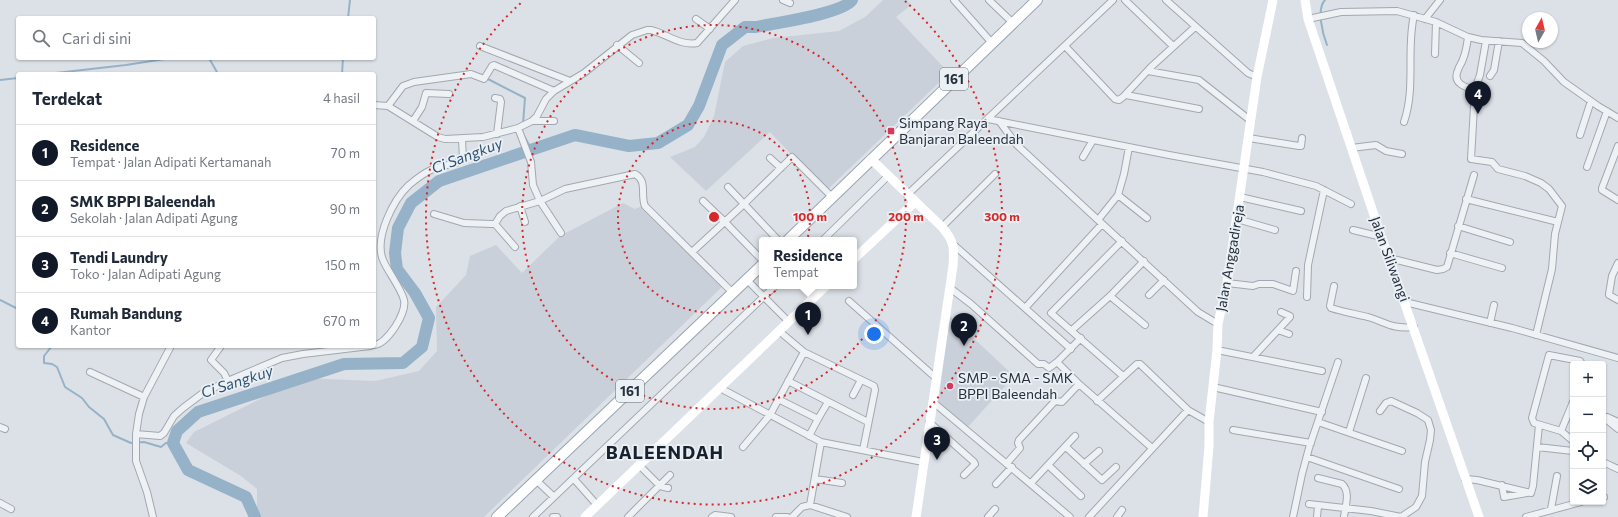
<!DOCTYPE html>
<html lang="id">
<head>
<meta charset="utf-8">
<style>
	:root { --surface:#fff; --page:#f6f6f7; --text:#1f2937; --muted:#747a83; --line:#e0e1e3; --accent:#111827 }
	body { margin:0; font-family:Commissioner,sans-serif; background:var(--page); color:var(--text) }
	.controls { position:absolute; right:12px; bottom:12px; display:grid; overflow:hidden; border-radius:4px; box-shadow:0 1px 3px #0004 }
	.controls button { width:36px; height:36px; display:grid; place-items:center; padding:0; border:0; border-bottom:1px solid var(--line); background:var(--surface); color:var(--text); font:20px sans-serif }
	.compass { position:absolute; left:1522px; top:12px; width:36px; height:36px; border-radius:50%; background:var(--surface); box-shadow:0 1px 3px #0004; rotate:8deg }
	.you { position:absolute; left:874px; top:334px; width:14px; height:14px; margin:-10px; border:3px solid #fff; border-radius:50%; background:#1a73e8; box-shadow:0 0 0 6px #1a73e833 }
	.badge { display:grid; place-items:center; width:26px; height:26px; border-radius:50%; background:var(--accent); color:#fff; font-size:13px; font-weight:700 }
	.pin { position:absolute; translate:-50% -33px; filter:drop-shadow(0 1px 2px #0008) }
	.pin::after { content:''; position:absolute; top:21px; width:14px; height:12px; background:inherit; clip-path:polygon(0 0,100% 0,50% 100%) }
	.popup { position:absolute; left:759px; top:237px; width:98px; height:52px; box-sizing:border-box; display:grid; place-content:center; border-radius:4px; background:var(--surface); filter:drop-shadow(0 1px 3px #0005); font-size:13px; white-space:nowrap; color:var(--muted) }
	.popup b { font-size:15px; color:var(--text) }
	.popup::after { content:''; position:absolute; left:50%; top:100%; margin-left:-8px; border:8px solid transparent; border-top-color:var(--surface) }
	.list { margin:0; padding:0; list-style:none }
	h2 { display:flex; justify-content:space-between; align-items:center; height:52px; margin:0; padding:0 16px; font-size:17px }
	h2 small { font-size:13px; font-weight:400; color:var(--muted) }
	.list li { display:grid; grid-template-columns:26px 1fr auto; gap:12px; align-items:center; box-sizing:border-box; height:56px; padding:0 16px; border-top:1px solid var(--line) }
	.list b { display:block; font-size:15px; white-space:nowrap }
	.list p { margin:0; font-size:13px; white-space:nowrap; color:var(--muted) }
	.list em { font-size:13px; font-style:normal; color:var(--muted) }
	.icon { flex:none; width:22px; height:22px; fill:none; stroke:currentColor; stroke-width:2; stroke-linecap:round; stroke-linejoin:round }
	.map { position:relative; flex:none; width:1618px; height:517px; overflow:hidden }
	.search { position:absolute; background:var(--surface); box-shadow:0 1px 3px #0004; left:16px; top:16px; width:360px; height:44px; display:flex; align-items:center; gap:10px; box-sizing:border-box; padding:0 14px; border-radius:4px; color:var(--muted); font-size:15px }
	.panel { position:absolute; background:var(--surface); box-shadow:0 1px 3px #0004; left:16px; top:72px; width:360px; height:276px; border-radius:4px }
	.map>svg:first-child { display:block }
	.built { fill:#cad0d9 }
	.lines { fill:none; stroke-linecap:round; stroke-linejoin:round }
	.stream { stroke:#96b2c8; stroke-width:2 }
	.river { stroke:#96b2c8; stroke-width:12 }
	.street-casing { stroke:#a2a8b1; stroke-width:8 }
	.primary-casing { stroke:#9ba6b3; stroke-width:12 }
	.street { stroke:#eff2f5; stroke-width:6 }
	.secondary { stroke:#fff; stroke-width:9 }
	.primary { stroke:#fff; stroke-width:10 }
	.ring { fill:none; stroke:#d62828; stroke-width:2; stroke-dasharray:2 4 }
	.poi-dot { fill:#d13c5e; stroke:#ebf0f5; stroke-width:1.5 }
	.labels { text-anchor:middle; stroke-width:3.5; stroke-linejoin:round; paint-order:stroke }
	.shield { fill:#ebf0f5; stroke:#616a74; stroke-width:1 }
	.shield-label { font-size:13px; font-weight:bold; fill:#26303d }
	.poi-label { font-size:14px; fill:#26303d; stroke:#ebf0f5; text-anchor:start }
	.street-label { font-size:14px; fill:#26303d; stroke:#ebf0f5 }
	.water-label { font-size:15px; font-style:italic; fill:#2f5272; stroke:#ebf0f5 }
	.district-label { font-size:18px; font-weight:bold; letter-spacing:1px; fill:#18212e; stroke:#ebf0f5 }
	.centre { fill:#d62828; stroke:#ebf0f5; stroke-width:2 }
	.ring-label { font-size:12px; text-anchor:middle; font-weight:bold; fill:#d62828; stroke:#ebf0f5; stroke-width:3.5; stroke-linejoin:round; paint-order:stroke }
</style>
</head>
<body>
<div class="map">
<svg width="1618" height="517" viewBox="0 0 1618 517">
	<rect width="100%" height="100%" fill="#dce1e7"/>
	<path class="built" d="M883,0h24l4,5 -15,12 53,56 -123,118 -56,-59 -64,59 -36,-34 25,-10 9,-10 10,-21 11,-54 18,-16 30,-8 66,-7 26,-14z
		M623,203l12,6 9,-4 81,79 -241,233h-223l-4,-4v-24l-16,-13 -55,-33 8,-11 108,-54 73,3 44,-10 18,-20 -1,-44 30,-32 4,-19 26,-11 26,28 38,-37z
		M950,316l64,60 -47,52 -29,-24z"/>
	<g class="lines">
		<path class="stream" d="M1325,0c-9,9 -2,35 2,45
			M348,18l2,-18
			M209,58l9,16
			M47,74l79,-9 45,-7
			M342,74l1,-16
			M486,78l39,20 -2,26
			M0,80l18,-2
			M524,136l8,14
			M0,300l18,9
			M52,346l-8,10v7l8,1 5,3 8,20 17,11 7,9 15,12 9,16 18,8 13,-1 17,5 5,-4h7"/>
		<path class="river" d="M255,517l-9,-20 -58,-27 -15,-27 4,-12 21,-19 146,-48 59,-1 19,-16 7,-29 -14,-25 -18,-24 -2,-16 3,-25 13,-25 28,-22 136,-46 54,11 29,-3 30,-18 11,-19 23,-61 23,-18h11c19,-4 86,-13 96,-27"/>
		<g class="street-casing">
			<path id="street" d="M783,0l7,3
				M954,0l38,43
				M989,0l24,23
				M1125,0l48,46
				M1166,0l82,73 9,4
				M696,19l14,10
				M1308,19l33,-7 56,-1 39,11 32,15 13,3 41,3 22,18 20,21 34,24 20,12
				M1425,19l15,-19
				M1468,37c-1,8 -2,15 -5,22 -1,4 -4,7 -5,11 -6,13 7,18 17,19
				M1486,41l-6,34 -5,14 -4,70 21,3 6,7 27,7 16,7 8,6 13,17 -7,28 -3,35 -16,66
				M617,45l22,18
				M480,46l90,35
				M1065,46l50,53 4,1 4,-3 28,-30 44,-40
				M1435,54l1,-32
				M1148,71l51,9 52,41
				M1490,76l4,-6 5,-29
				M1126,95l73,14
				M495,98l5,1 1,3 -4,32
				M374,105l14,1 50,31 7,2 38,-2 35,-9 14,-7 5,-5 9,-17 8,-8 30,-18 48,-38 15,-5h4c16,4 29,16 46,13l38,-43
				M388,106l15,-20 11,-4 57,-8 13,5 8,-13 2,-1 60,26
				M988,119l181,36 94,17 53,14 35,18
				M413,121l9,-14 4,-14 23,1
				M532,121h22
				M999,121l18,24 81,75 100,92 20,12
				M1404,122c12,-35 2,-72 10,-107
				M518,128l13,34 2,23 7,16 21,32
				M1580,135l11,-34
				M1249,138l50,8h2l1,-8
				M1618,146l-16,42v2l16,10
				M1351,148l25,-3 10,6 16,3
				M1083,157l10,-17
				M770,158l11,10
				M1587,167l20,-56
				M728,187l50,53
				M907,195l206,-195
				M1118,195l29,23
				M1240,197l61,14
				M1466,199l92,23
				M703,201l22,21 37,38
				M520,206l5,16
				M434,214l30,9 28,1h3l5,-8 6,-5 34,-10 25,-12 70,-15c13,7 5,21 10,32l88,87
				M1237,219l38,11
				M1098,220l20,-25 6,-21 5,-27
				M495,224l20,23
				M1458,226l52,16
				M942,227l53,-53
				M1353,230l29,7
				M823,240l65,-64
				M1122,241l-71,72 72,63
				M954,245l117,104
				M692,252l52,-48 48,-47 40,40
				M1450,253l52,15
				M1389,258l48,12 6,-1 4,-2 27,-92
				M1618,263l-6,13 -3,18v1l9,5
				M747,280l42,42
				M1227,283l26,3 6,-2h14l20,7 3,-20
				M1334,286l-4,20 1,2c12,4 25,6 37,9 20,6 23,12 46,10
				M950,288l21,16 67,60h6l5,4 8,-6
				M1149,295l15,-15
				M1110,296l35,29
				M1307,297l1,-32 16,-75
				M849,301l87,77
				M1405,302l107,26 106,30
				M1026,307l76,-83
				M1490,323l4,-18
				M1072,330l38,-34 34,-35
				M1278,330l11,4
				M779,331l25,21 70,34 1,4 -12,60
				M1081,338l-24,24 22,22 73,64
				M374,345c13,-1 33,-32 30,-45 -3,-12 -16,-28 -21,-40 -9,-22 10,-60 26,-75 6,-5 15,-12 22,-15 11,-5 23,-5 32,-10l-1,-21
				M221,346l-10,14 13,13 4,8
				M1217,350l105,21
				M1253,357l37,-40v-1l-9,-4
				M90,372l54,25
				M788,381l80,41
				M1213,387l109,25
				M720,388l101,54 102,20
				M853,395l8,-15
				M778,399l40,20 -9,17
				M1097,401l40,-37h3l48,46 21,12
				M933,402l137,115
				M1380,411l6,-8 5,-2 26,12 11,7 3,10 -1,10 -5,22 -3,34 -6,11 -15,10
				M1603,417l15,12
				M1607,417l11,5
				M818,419l10,-17
				M929,422l45,40 1,2 -11,11
				M1318,422l84,29
				M0,427l5,2
				M1233,430l78,13
				M1561,431l12,-29
				M1349,432l17,-54
				M136,434l24,2 4,-3 10,-17 9,-8 20,-15 27,-13 52,-22 21,-4 67,-8
				M1573,441l-12,-10 -27,-8 -2,-5 17,-63 31,6 2,3
				M743,447l27,-32 34,-63
				M1066,447l36,33 14,-13
				M1537,447l36,4
				M1307,457l92,32
				M1603,462l15,7
				M1007,463l13,-15 -2,-5 1,-3 36,-39 7,1 17,-18
				M1084,464l15,-13
				M639,465l21,21 8,2
				M1048,465l33,31
				M1318,478l24,6c9,8 3,23 2,33
				M574,479l23,26
				M815,479l27,4
				M1465,479l12,1 54,13
				M536,480l18,17
				M1031,483l44,-47
				M996,484l16,-17
				M1502,485l2,12 23,-4
				M1531,493l2,-7 6,-61
				M1603,497h1
				M0,503l11,6
				M1309,504l62,7 30,6
				M810,505l11,-63
				M1551,509l6,-33
				M153,517l-6,-25 -11,-31v-27l3,-20 5,-17 27,-51
				M533,517l242,-231
				M553,517h4
				M628,517l42,-42
				M712,517l3,-2 16,2
				M776,517h11
				M792,517l10,-10 8,-2 37,12
				M988,517l7,-8
				M1089,517l99,-107
				M1117,517l5,-7
				M1293,517l9,-43 7,-26 29,-86
				M1317,517l1,-11
				M1526,517l55,-15"/>
		</g>
		<g class="primary-casing">
			<path id="primary" d="M788,240l249,-240
				M497,517l265,-252"/>
		</g>
		<use href="#street" class="street"/>
		<path class="secondary" d="M1305,0l3,19 68,202 103,296
			M871,159l71,68c13,15 12,21 11,39l-37,251
			M854,259l61,-57
			M585,517l241,-231
			M1203,517l6,-71v-24l8,-72 1,-26 9,-41 30,-206 16,-77"/>
		<use href="#primary" class="primary"/>
	</g>
	<g class="ring">
		<circle cx="714" cy="217" r="96"/>
		<circle cx="714" cy="217" r="192"/>
		<path d="M905 1A288 288 0 1 1 523 1"/>
	</g>
	<g class="poi-dot">
		<rect x="887" y="127" width="8" height="8" rx="2"/>
		<circle cx="950" cy="386" r="4"/>
	</g>
	<g class="labels">
		<g class="shield">
			<rect x="940" y="68" width="28" height="22" rx="3"/>
			<rect x="616" y="380" width="28" height="22" rx="3"/>
		</g>
		<g class="shield-label">
			<text x="954" y="84">161</text>
			<text x="630" y="396">161</text>
		</g>
		<g class="poi-label">
			<text x="899" y="128">Simpang Raya<tspan x="899" dy="16">Banjaran Baleendah</tspan></text>
			<text x="958" y="383">SMP - SMA - SMK<tspan x="958" dy="16">BPPI Baleendah</tspan></text>
		</g>
		<g class="street-label">
			<text transform="translate(1230 258) rotate(-80)" y="5">Jalan Anggadireja</text>
			<text transform="translate(1390 259) rotate(70)" y="5">Jalan Siliwangi</text>
		</g>
		<g class="water-label">
			<text transform="translate(467 156) rotate(-21)" y="5">Ci Sangkuy</text>
			<text transform="translate(237 382) rotate(-18)" y="5">Ci Sangkuy</text>
		</g>
		<g class="district-label">
			<text x="665" y="459">BALEENDAH</text>
		</g>
	</g>
	<circle cx="714" cy="217" r="6" class="centre"/>
	<g class="ring-label">
		<text x="810" y="221">100 m</text>
		<text x="906" y="221">200 m</text>
		<text x="1002" y="221">300 m</text>
	</g>
</svg>
<div class="controls">
<button>+</button>
<button>−</button>
<button><svg class="icon" aria-label="locate" viewBox="0 0 24 24"><circle cx="12" cy="12" r="6"/><path d="M12 2v4M12 18v4M2 12h4M18 12h4"/></svg></button>
<button><svg class="icon" aria-label="layers" viewBox="0 0 24 24"><path d="M12 4l9 5-9 5-9-5zM3 14l9 5 9-5"/></svg></button>
</div>
<svg class="compass" viewBox="-18 -18 36 36"><path d="M0-13l5 13h-10z" fill="#e53935"/><path d="M0 13l5-13h-10z" fill="#747a83"/></svg>
<div class="you"></div>
<div class="pin badge" style="left:808px;top:335px">1</div>
<div class="popup"><b>Residence</b>Tempat</div>
<div class="pin badge" style="left:964px;top:346px">2</div>
<div class="pin badge" style="left:937px;top:460px">3</div>
<div class="pin badge" style="left:1478px;top:114px">4</div>
<div class="search"><svg class="icon" aria-label="search" viewBox="0 0 24 24"><circle cx="10" cy="10" r="6"/><path d="M15 15l6 6"/></svg>Cari di sini</div>
<section class="panel">
<h2>Terdekat<small>4 hasil</small></h2>
<ul class="list">
<li><span class="badge">1</span><div><b>Residence</b><p>Tempat · Jalan Adipati Kertamanah</p></div><em>70 m</em></li>
<li><span class="badge">2</span><div><b>SMK BPPI Baleendah</b><p>Sekolah · Jalan Adipati Agung</p></div><em>90 m</em></li>
<li><span class="badge">3</span><div><b>Tendi Laundry</b><p>Toko · Jalan Adipati Agung</p></div><em>150 m</em></li>
<li><span class="badge">4</span><div><b>Rumah Bandung</b><p>Kantor</p></div><em>670 m</em></li>
</ul>
</section>
</div>
</body>
</html>
